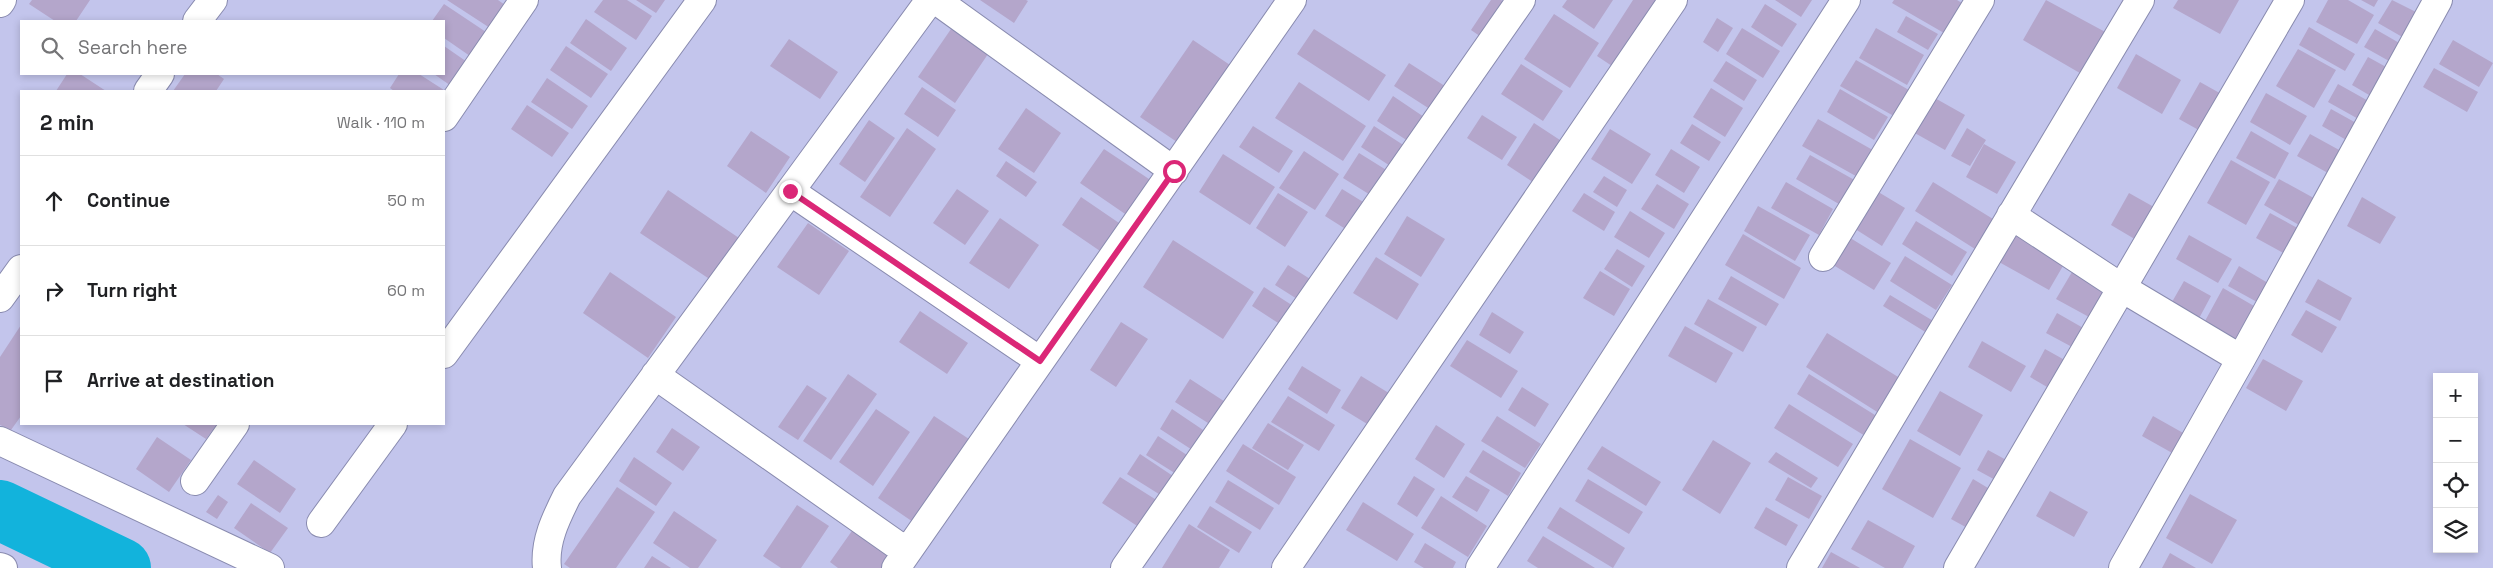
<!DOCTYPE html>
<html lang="en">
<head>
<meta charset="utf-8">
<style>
	:root { --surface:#fff; --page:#f6f6f6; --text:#202124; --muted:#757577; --line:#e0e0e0 }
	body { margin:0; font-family:"Space Grotesk",sans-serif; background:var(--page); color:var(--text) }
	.controls { position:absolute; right:15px; bottom:15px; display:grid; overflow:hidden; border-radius:0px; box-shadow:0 2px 8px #0003 }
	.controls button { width:45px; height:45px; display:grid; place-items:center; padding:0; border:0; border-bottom:1px solid var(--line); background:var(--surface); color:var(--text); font:25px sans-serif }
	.stop { position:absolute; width:15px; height:15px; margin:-11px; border:4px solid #db2777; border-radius:50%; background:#fff }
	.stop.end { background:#db2777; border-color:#fff; box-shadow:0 1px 5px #0008 }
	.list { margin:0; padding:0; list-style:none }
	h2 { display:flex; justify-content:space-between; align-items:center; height:65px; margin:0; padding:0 20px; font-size:21px }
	h2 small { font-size:16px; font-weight:400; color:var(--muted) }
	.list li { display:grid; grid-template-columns:32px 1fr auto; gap:15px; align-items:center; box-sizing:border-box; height:90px; padding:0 20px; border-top:1px solid var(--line) }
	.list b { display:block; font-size:19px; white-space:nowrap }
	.list em { font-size:16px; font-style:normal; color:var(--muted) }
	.icon { flex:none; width:28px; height:28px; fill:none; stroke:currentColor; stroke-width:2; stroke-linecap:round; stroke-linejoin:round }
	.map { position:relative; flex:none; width:2493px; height:568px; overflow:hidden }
	.search { position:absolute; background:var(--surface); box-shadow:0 2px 8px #0003; left:20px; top:20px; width:425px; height:55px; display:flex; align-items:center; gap:12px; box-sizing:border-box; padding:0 18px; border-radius:0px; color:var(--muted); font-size:19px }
	.panel { position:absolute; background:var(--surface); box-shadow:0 2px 8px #0003; left:20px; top:90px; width:425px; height:335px; border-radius:0px }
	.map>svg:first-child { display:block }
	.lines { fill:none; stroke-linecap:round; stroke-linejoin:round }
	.river { stroke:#12b3dc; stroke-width:60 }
	.building { fill:#b4a6cb }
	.street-casing { stroke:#898baf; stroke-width:30 }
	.street { stroke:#fff; stroke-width:28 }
	.route { stroke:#db2777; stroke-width:6 }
</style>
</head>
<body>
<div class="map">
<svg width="2493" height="568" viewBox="0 0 2493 568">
	<rect width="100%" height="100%" fill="#c3c5ec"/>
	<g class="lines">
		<path class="river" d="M0,510l121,58"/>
	</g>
	<path class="building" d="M32,0h58l-14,21h-21l-26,-17z
		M447,0h51l7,5 -15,23z
		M603,0h24l25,16 -16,24 -42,-28z
		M636,0h29l-9,13z
		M980,0h46l2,1 -14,22z
		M1491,0h10l9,5 -23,36 -16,-11z
		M1567,0h46l-19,29 -32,-22z
		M1633,0h26l-38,72 -24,-16z
		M1775,0h37l-11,17z
		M1894,0h63l5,3 -18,30 -52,-30z
		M2046,0l63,34 -24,42 -62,-36z
		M2178,0h61l-19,34 -47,-26z
		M2328,0h20l26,15 -17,29 -41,-22z
		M2361,0h17l-4,7z
		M2392,0l34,17 -15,25 -33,-19z
		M444,4l42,28 -16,24 -26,-18v-17h-12z
		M1765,4l32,20 -15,23 -31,-20z
		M1554,14l45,29 -29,45 -46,-29z
		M1906,16l32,18 -10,16 -31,-18z
		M1717,18l16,10 -15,24 -15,-10z
		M586,19l41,29 -16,23 -41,-28z
		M2309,27l46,27 -10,17 -46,-26z
		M1742,28l38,23 -17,27 -37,-24z
		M1876,28l48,27 -17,30 -48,-27z
		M951,29l37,25 -33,49 -37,-26z
		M1314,29l72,46 -17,26 -72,-47z
		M2375,29l33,19 -10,18 -34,-19z
		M789,39l49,33 -18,27 -50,-33z
		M1193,40l37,25 -53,77 -37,-25z
		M2453,40l40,23 -14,24 -40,-23z
		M444,46l26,18 -16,24 -20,-14h10z
		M566,46l42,28 -17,24 -41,-28z
		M2298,49l38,21 -22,38 -38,-22z
		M2136,54l45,26 -19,34 -45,-26z
		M2368,57l29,16 -16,29 -29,-17z
		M1856,60l60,34 -15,26 -61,-34z
		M1726,61l31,19 -13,21 -31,-20z
		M1409,63l42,27 -15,23 -42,-27z
		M1521,64l42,27 -20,30 -42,-27z
		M2434,68l44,24 -11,20 -44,-25z
		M67,74h13l26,17h-50z
		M185,74h32l7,5 -8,12h-43z
		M399,74h20l28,18 -3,5v-6h-50l-4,-3z
		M547,78l41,28 -16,23 -41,-27z
		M1299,82l67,44 -23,35 -68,-43z
		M2200,82l25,14 -21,37 -25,-14z
		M2338,84l34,19 -10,18 -34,-19z
		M922,87l34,23 -18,27 -34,-23z
		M1711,88l32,20 -18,29 -32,-20z
		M1840,89l48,28 -14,23 -47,-28z
		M2266,93l41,23 -17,29 -40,-23z
		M1393,96l34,23 -16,24 -34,-22z
		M1933,97l32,18 -20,35 -32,-18z
		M527,105l42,28 -17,24 -41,-28z
		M1026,108l35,25 -27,40 -36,-24z
		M2331,109l27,15 -10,17 -26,-15z
		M1482,115l35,22 -15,23 -35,-22z
		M1818,119l60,34 -15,27 -61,-34z
		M869,120l26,18 -30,44 -26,-18z
		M1534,123l29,19 -27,42 -29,-19z
		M1692,124l29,18 -12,19 -29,-18z
		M1253,126l40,25 -14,22 -40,-26z
		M1374,126l37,24 -13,21 -37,-24z
		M907,128l29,21 -46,68 -30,-20z
		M1967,128l19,12 -16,26 -19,-10z
		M1610,129l41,25 -19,30 -41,-25z
		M751,131l39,26 -24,36 -39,-27z
		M2251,131l38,22 -14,26 -39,-21z
		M2310,134l31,17 -13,22 -31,-17z
		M1984,144l32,18 -19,32 -31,-17z
		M1104,149l51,34 -24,35 -51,-35z
		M1671,149l29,18 -16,26 -29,-18z
		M1304,151l35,23 -24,36 -36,-22z
		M1359,153l37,23 -16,25 -37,-23z
		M1223,154l52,33 -25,38 -51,-33z
		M1810,155l48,27 -14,25 -48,-28z
		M2231,160l39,22 -24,43 -39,-22z
		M1006,161l31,21 -11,15 -30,-21z
		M1604,176l23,14 -10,17 -24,-15z
		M2279,179l42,23 -15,27 -42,-24z
		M1786,182l47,27 -14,26 -48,-27z
		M1933,182l60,37 -18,30 -60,-38z
		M1657,184l32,20 -15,25 -33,-20z
		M957,189l32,22 -24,34 -32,-22z
		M1342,189l31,19 -18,27 -30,-19z
		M668,190l71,48 -28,42 -71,-47z
		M1875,190l30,18 -23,38 -30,-19z
		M1278,193l30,19 -23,35 -29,-19z
		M1584,193l31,19 -11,19 -32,-20z
		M2129,193l32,18 -18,33 -32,-19z
		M1081,197l41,28 -19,28 -41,-28z
		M2362,197l34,20 -16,27 -33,-18z
		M1758,206l52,29 -15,26 -51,-30z
		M1630,211l35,22 -16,25 -35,-21z
		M2270,213l31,17 -14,25 -31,-17z
		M1407,216l38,23 -24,38 -37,-23z
		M1000,218l39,27 -30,44 -40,-26z
		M1916,221l51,31 -15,24 -50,-32z
		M808,223l41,28 -30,44 -42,-28z
		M2016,231l51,28 -18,31 -50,-28z
		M1743,234l58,34 -17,31 -59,-34z
		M2189,235l43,24 -14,24 -42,-24z
		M1847,236l44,27 -17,27 -44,-27z
		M1173,240l81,52 -31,47 -80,-52z
		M1617,249l28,17 -13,21 -28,-18z
		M1905,256l47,29 -16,25 -46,-29z
		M1376,257l43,27 -22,36 -44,-27z
		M1288,265l30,19 -13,20 -30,-19z
		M2239,266l29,17 -11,19 -29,-16z
		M2075,267l32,18 -18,32 -33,-18z
		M1600,271l30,18 -16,27 -31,-18z
		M610,272l66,45 -28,41 -65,-45z
		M1731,276l48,28 -13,22 -48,-27z
		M2318,279l34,19 -12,23 -35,-19z
		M2184,281l27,15 -15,28 -28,-15z
		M1264,287l37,24 -12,19 -37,-24z
		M2223,288l31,18 -18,33 -31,-18z
		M1890,295l45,27 -8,11 -44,-27z
		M1708,299l49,28 -14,25 -49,-28z
		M2306,310l31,17 -15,26 -31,-18z
		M920,311l48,32 -21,31 -48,-32z
		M1492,312l32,20 -14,22 -31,-19z
		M2057,313l28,16 -11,19 -28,-15z
		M1121,322l27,17 -32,48 -26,-17z
		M21,325v91l-10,14 -11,-5v-68z
		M1685,326l48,27 -17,30 -48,-27z
		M1827,333l76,47 -21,35 -76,-48z
		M1467,340l51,31 -17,27 -51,-32z
		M1982,341l44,25 -15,26 -43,-25z
		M2045,349l25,14 -16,28 -24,-14z
		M2263,359l40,22 -17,30 -40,-23z
		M1302,366l39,24 -14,24 -39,-25z
		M848,374l29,20 -46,66 -28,-19z
		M1809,374l74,46 -13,19 -73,-45z
		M1361,376l36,22 -20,32 -36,-22z
		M1190,379l43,28 -14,23 -44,-28z
		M807,385l20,13 -29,42 -20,-13z
		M1522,387l27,17 -14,23 -27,-17z
		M1940,391l43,24 -23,41 -43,-25z
		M1288,396l47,29 -16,26 -48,-29z
		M1789,404l64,40 -15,23 -64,-39z
		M876,409l34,23 -37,54 -34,-24z
		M1172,409l40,27 -12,19 -40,-26z
		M934,416l38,25 -56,83 -38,-26z
		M1497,416l44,28 -16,24 -44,-27z
		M2153,416l32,18 -11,20 -32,-18z
		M1268,423l36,22 -16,25 -36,-22z
		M183,424h34l-11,15z
		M1436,425l29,19 -21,34 -29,-19z
		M672,428l28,19 -17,24 -27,-19z
		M1158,436l35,23 -12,18 -35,-22z
		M157,437l34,23 -22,32 -33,-23z
		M1910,439l51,29 -28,50 -51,-29z
		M1713,440l38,23 -31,51 -38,-24z
		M1243,444l53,33 -17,28 -53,-34z
		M1602,446l59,36 -15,24 -59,-37z
		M1483,450l38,23 -13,23 -39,-24z
		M1988,450l22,12 -11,20 -22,-12z
		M1776,452l42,26 -7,10 -43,-26z
		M1140,454l42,28 -12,19 -43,-27z
		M634,457l38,26 -16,23 -37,-25z
		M254,460l42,29 -16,24 -43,-29z
		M1414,476l21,13 -18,28 -20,-13z
		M1466,476l24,14 -13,22 -25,-15z
		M1120,477l46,29 -18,27 -46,-30z
		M1788,477l34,19 -13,23 -34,-19z
		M1588,479l55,33 -14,22 -54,-33z
		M1973,479l20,12 -22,39 -20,-11z
		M1228,480l46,28 -14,22 -45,-28z
		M617,487l38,25 -39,56h-46l-6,-4z
		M2050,491l38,21 -14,25 -38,-21z
		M2190,494l47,26 -25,44 -46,-26z
		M218,495l10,7 -11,17 -11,-7z
		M1441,496l46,30 -19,31 -47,-29z
		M1363,502l51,32 -17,27 -51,-31z
		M251,503l37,25 -18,25 -36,-25z
		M797,505l32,21 -28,42h-20l-18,-12z
		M1210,506l42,26 -13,21 -42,-26z
		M1560,507l65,41 -12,20 -66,-40z
		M1766,507l32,18 -12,21 -32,-18z
		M674,511l43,29 -19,28h-8l-37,-25z
		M1868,520l47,26 -12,22h-18l-34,-19z
		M1189,524l41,26 -11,18h-57z
		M854,528l38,26 -9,14h-45l-8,-6z
		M1543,536l52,32h-57l-11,-7z
		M1425,543l31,19 -3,6h-29l-10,-6z
		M1831,552l29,16h-38z
		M2170,553l26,15h-34z
		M652,556l19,12h-27z"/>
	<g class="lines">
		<g class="street-casing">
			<path id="street" d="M936,0l238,171
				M0,3l2,-3
				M197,21l16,-21
				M148,91l12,-17
				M444,117l80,-117
				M790,191l250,170
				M2011,215l111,73 119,71
				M1823,257l157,-257
				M0,298l21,-29
				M444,354l258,-354
				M655,375l252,177
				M0,441l270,127
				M195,481l40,-57
				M321,523l72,-99
				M0,567l3,1
				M547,568c-3,-26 9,-50 20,-72l363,-496
				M896,568l396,-568
				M1125,568l396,-568
				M1286,568l387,-568
				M1480,568l366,-568
				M1801,568l339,-568
				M1958,568l332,-568
				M2123,568l118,-209 197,-359"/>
		</g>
		<use href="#street" class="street"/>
	</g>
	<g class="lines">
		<path class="route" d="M790,191l250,170 134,-190"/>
	</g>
</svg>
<div class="controls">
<button>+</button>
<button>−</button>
<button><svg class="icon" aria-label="locate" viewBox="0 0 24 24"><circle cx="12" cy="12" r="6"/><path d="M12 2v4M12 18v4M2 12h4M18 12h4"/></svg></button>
<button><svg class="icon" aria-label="layers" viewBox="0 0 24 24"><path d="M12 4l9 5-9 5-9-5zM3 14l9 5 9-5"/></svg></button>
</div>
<div class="stop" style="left:1174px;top:171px"></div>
<div class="stop end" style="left:790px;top:191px"></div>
<div class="search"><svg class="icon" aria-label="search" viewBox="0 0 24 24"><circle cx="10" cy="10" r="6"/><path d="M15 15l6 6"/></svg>Search here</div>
<section class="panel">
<h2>2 min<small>Walk · 110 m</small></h2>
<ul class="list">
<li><svg class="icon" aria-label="ahead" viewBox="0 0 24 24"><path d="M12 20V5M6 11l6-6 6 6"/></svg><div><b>Continue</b></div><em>50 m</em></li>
<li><svg class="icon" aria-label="right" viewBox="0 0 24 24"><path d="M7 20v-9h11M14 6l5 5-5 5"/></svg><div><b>Turn right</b></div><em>60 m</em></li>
<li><svg class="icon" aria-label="arrive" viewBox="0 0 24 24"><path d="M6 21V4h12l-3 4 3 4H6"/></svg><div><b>Arrive at destination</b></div></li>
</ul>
</section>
</div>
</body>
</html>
